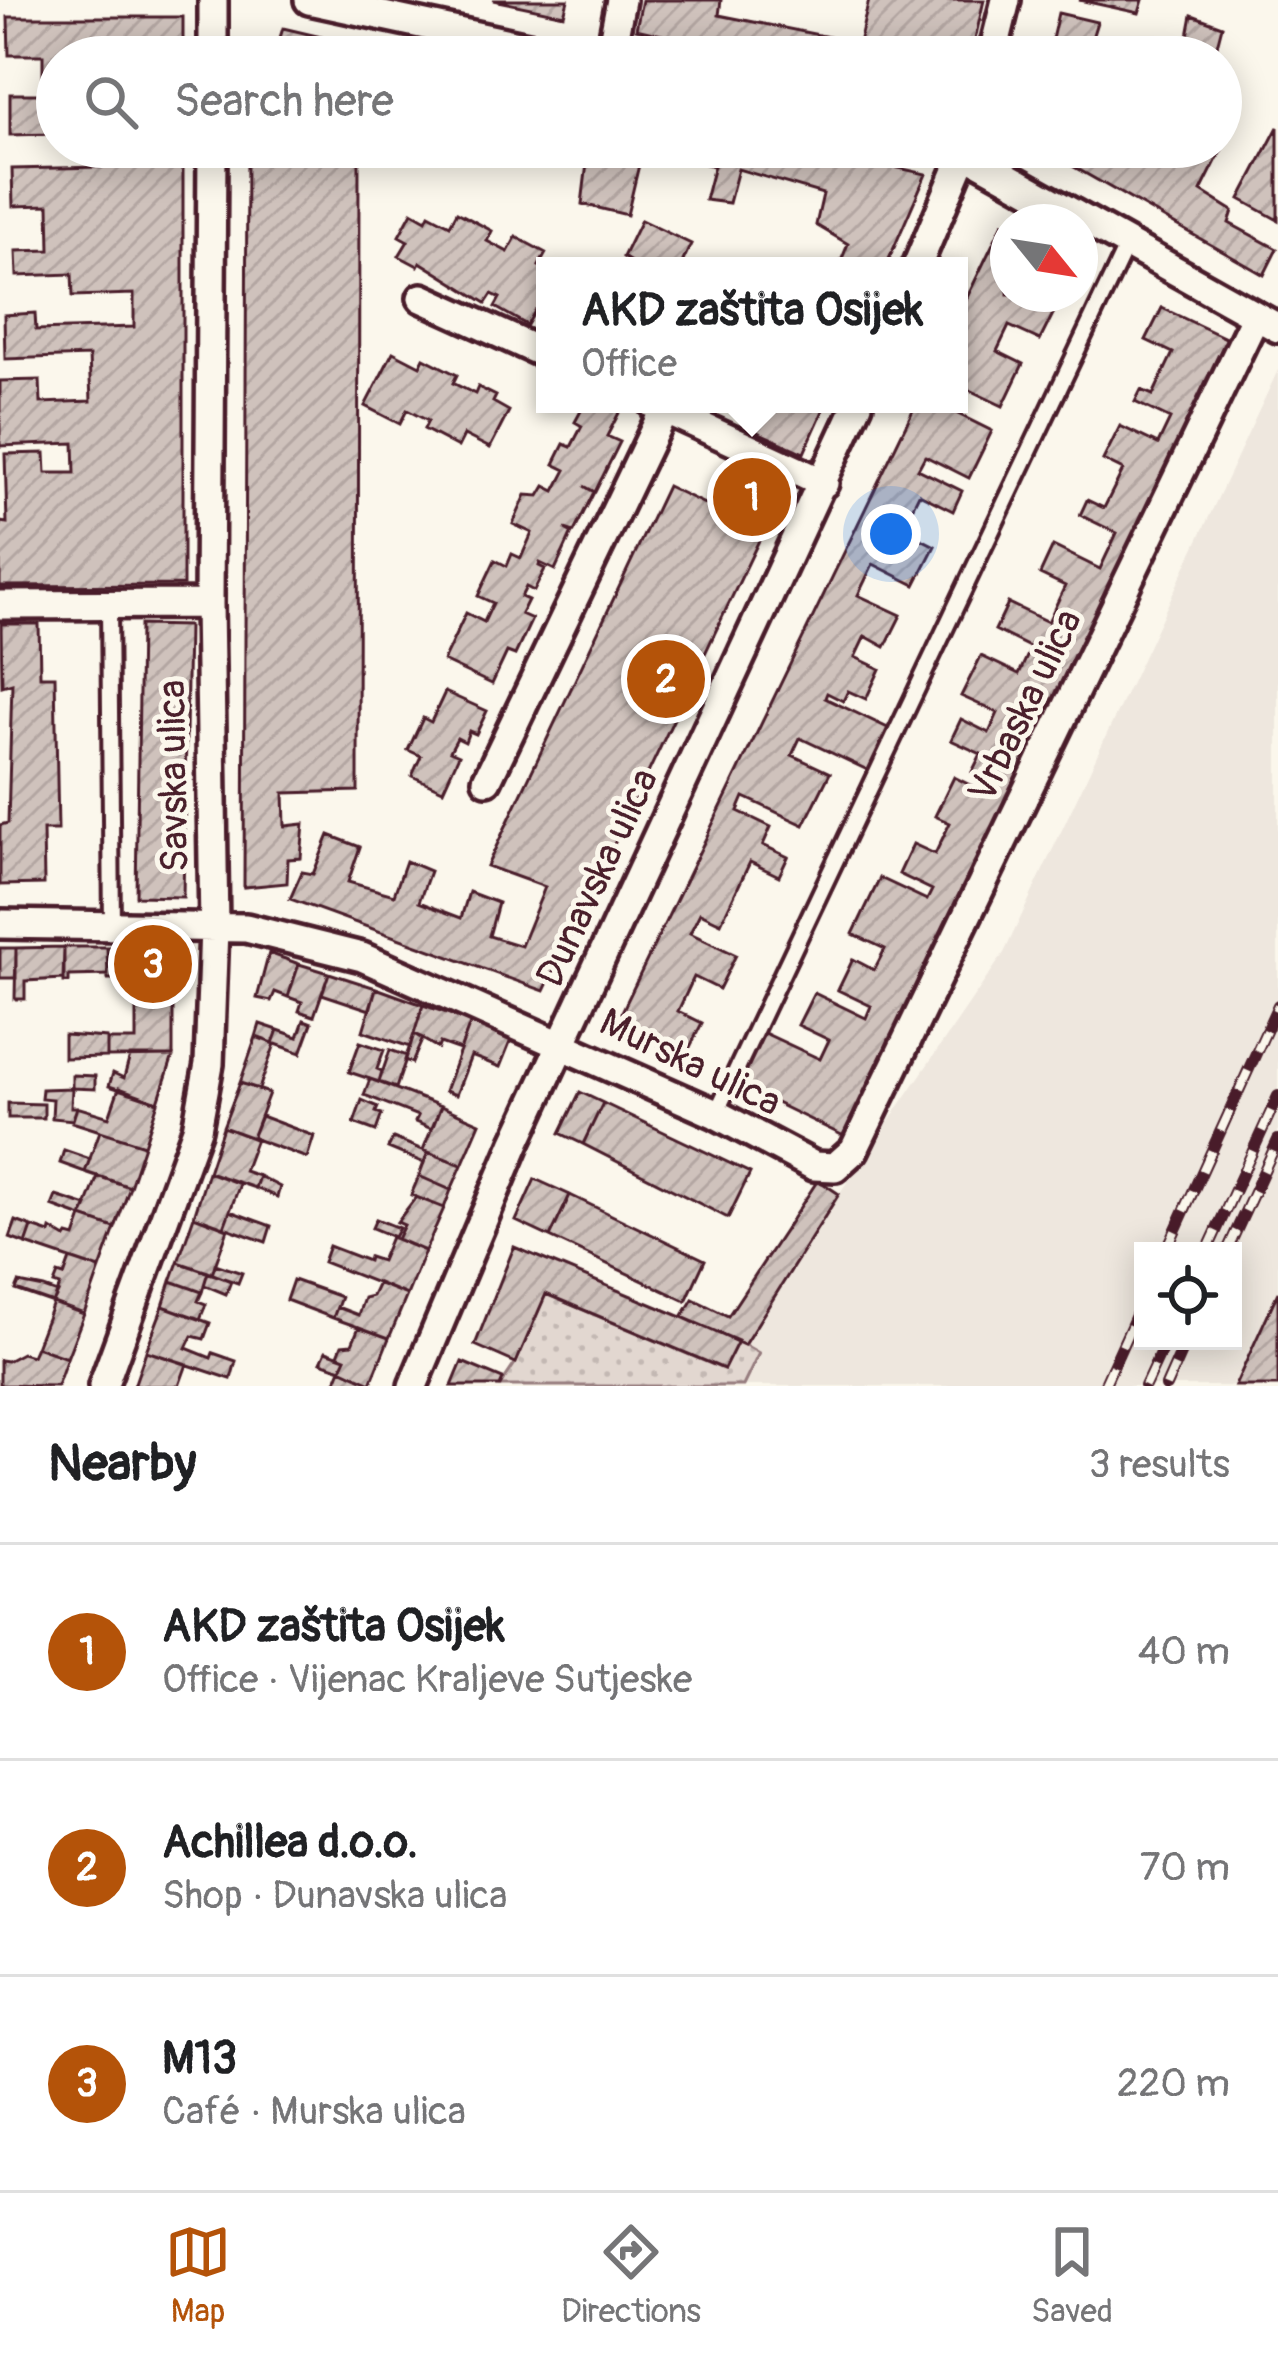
<!DOCTYPE html>
<html lang="en">
<head>
<meta charset="utf-8">
<style>
	:root { --surface:#fff; --page:#f2f2f2; --text:#202124; --muted:#757577; --line:#e0e0e0; --accent:#b45309 }
	body { margin:0; font-family:Pangolin,sans-serif; background:var(--page); color:var(--text) }
	.controls { position:absolute; right:36px; bottom:36px; display:grid; overflow:hidden; border-radius:0px; box-shadow:0 6px 30px #0003 }
	.controls button { width:108px; height:108px; display:grid; place-items:center; padding:0; border:0; border-bottom:3px solid var(--line); background:var(--surface); color:var(--text); font:60px sans-serif }
	.compass { position:absolute; left:990px; top:204px; width:108px; height:108px; border-radius:50%; background:var(--surface); box-shadow:0 6px 30px #0003; rotate:120deg }
	.you { position:absolute; left:891px; top:534px; width:42px; height:42px; margin:-30px; border:9px solid #fff; border-radius:50%; background:#1a73e8; box-shadow:0 0 0 18px #1a73e833 }
	.badge { display:grid; place-items:center; width:78px; height:78px; border-radius:50%; background:var(--accent); color:#fff; font-size:39px; font-weight:700 }
	.pin { position:absolute; translate:-50% -50%; border:6px solid #fff; box-shadow:0 3px 12px #0006 }
	.popup { position:absolute; left:536px; top:257px; width:432px; height:156px; box-sizing:border-box; display:grid; place-content:center; border-radius:0px; background:var(--surface); filter:drop-shadow(0 3px 9px #0005); font-size:39px; white-space:nowrap; color:var(--muted) }
	.popup b { font-size:45px; color:var(--text) }
	.popup::after { content:''; position:absolute; left:50%; top:100%; margin-left:-24px; border:24px solid transparent; border-top-color:var(--surface) }
	.list { margin:0; padding:0; list-style:none }
	h2 { display:flex; justify-content:space-between; align-items:center; height:156px; margin:0; padding:0 48px; font-size:51px }
	h2 small { font-size:39px; font-weight:400; color:var(--muted) }
	.list li { display:grid; grid-template-columns:78px 1fr auto; gap:36px; align-items:center; box-sizing:border-box; height:216px; padding:0 48px; border-top:3px solid var(--line) }
	.list b { display:block; font-size:45px; white-space:nowrap }
	.list p { margin:0; font-size:39px; white-space:nowrap; color:var(--muted) }
	.list em { font-size:39px; font-style:normal; color:var(--muted) }
	.icon { flex:none; width:66px; height:66px; fill:none; stroke:currentColor; stroke-width:2; stroke-linecap:round; stroke-linejoin:round }
	.map { position:relative; flex:none; width:1278px; height:1386px; overflow:hidden }
	.search { position:absolute; background:var(--surface); box-shadow:0 6px 30px #0003; left:36px; right:36px; top:36px; height:132px; display:flex; align-items:center; gap:30px; box-sizing:border-box; padding:0 42px; border-radius:66px; color:var(--muted); font-size:45px }
	.sheet { height:804px; background:var(--surface) }
	nav { display:flex; justify-content:space-around; align-items:center; box-sizing:border-box; height:168px; border-top:3px solid var(--line); background:var(--surface); font-size:33px; color:var(--muted) }
	nav a { display:grid; justify-items:center; gap:6px }
	nav .on { color:var(--accent) }
	.map>svg:first-child { display:block }
	.built { fill:#eee7de; fill-rule:evenodd }
	.grass { fill:url(#grass-dots); stroke:#967b7e; stroke-width:3 }
	.building { fill:url(#building-hatch); stroke:#4a1f2b; stroke-width:3 }
	.lines { fill:none; stroke-linecap:round; stroke-linejoin:round }
	.lane-casing { stroke:#4a1f2b; stroke-width:22 }
	.street-casing { stroke:#4a1f2b; stroke-width:36 }
	.lane { stroke:#fbf7ec; stroke-width:14 }
	.street { stroke:#fbf7ec; stroke-width:27 }
	.rail-casing { stroke:#4a1f2b; stroke-width:12 }
	.rail { stroke:#fbf7ec; stroke-width:8; stroke-dasharray:22; stroke-linecap:butt }
	.labels { text-anchor:middle; stroke-width:10; stroke-linejoin:round; paint-order:stroke }
	.street-label { font-size:39px; fill:#4a1f2b; stroke:#fbf7ec }
</style>
</head>
<body>
<div class="map">
<svg width="1278" height="1386" viewBox="0 0 1278 1386">
	<defs>
		<pattern id="grass-dots" width="8" height="8" patternUnits="userSpaceOnUse" patternTransform="scale(3)"><rect width="8" height="8" fill="#e2d7d0"/><path d="M2 2h.1M6 6h.1" fill="none" stroke="#c3b8b3" stroke-width="1.8" stroke-linecap="round"/></pattern>
		<pattern id="building-hatch" width="6" height="6" patternUnits="userSpaceOnUse" patternTransform="scale(3)"><rect width="6" height="6" fill="#cfc2bc"/><path d="M-1 1l2-2M0 6l6-6M5 7l2-2" fill="none" stroke="#b3a6a2"/></pattern>
	</defs>
	<rect width="100%" height="100%" fill="#fbf7ec"/>
	<filter id="ink" filterUnits="userSpaceOnUse"><feTurbulence type="fractalNoise" baseFrequency=".00833" numOctaves="2"/><feDisplacementMap in="SourceGraphic" scale="24" xChannelSelector="R" yChannelSelector="G"/><feConvolveMatrix kernelMatrix="1 2 1 2 8 2 1 2 1" color-interpolation-filters="sRGB"/></filter>
	<g filter="url(#ink)">
		<path class="built" d="M1278,370v1016h-535l16,-33 -15,-9 95,-150 165,-241zM1143,1251h90v90h-90z"/>
		<path class="grass" d="M546,1294l177,75 15,-28 21,12 -16,33h-243l16,-24z"/>
		<path class="building" d="M493,0h75l-4,15z
			M642,0h79l-2,15 140,28 10,-43h115l-13,57h-215l-120,-28z
			M1079,0h64l-4,13z
			M1058,13l39,9 -6,19 54,11 -1,5h-96z
			M1192,15l30,11 -8,31h-30z
			M8,17h175v40h-126v63h-7v14l-40,1v-41h33v-39h-34z
			M283,28l107,25 -1,4h-115z
			M1278,127v93l-38,-21z
			M1221,142l4,1 -24,48 32,20 -4,12 48,26 -13,26 -225,-128h182z
			M102,147h81v438l-183,1v-64l7,1 -2,-69 40,-1 1,20h29l-1,-30 -74,3v-65l40,-1 1,23 50,-2 -2,-45 -84,3 -1,-44 31,-2 1,17 98,-3v-33l-61,2 -1,-22 -55,2 -1,-25 34,-1 -1,-45 -36,1 -1,-37 90,-2z
			M247,147h127l-15,2 -1,642 -74,2 1,33 19,-2 -3,34 -13,1 -1,24 -43,4z
			M589,147h216l121,27 -40,92h-47l9,-22 -32,-19 7,-31 -85,-25 -9,34 -24,-3 9,-34 -71,-18 -16,67 -45,-11z
			M412,212l14,8 3,-6 21,11 7,-13 35,19 -5,10 21,11 8,-15 30,16 -7,13 6,3v48l-10,-6 -8,14 -32,-18 5,-9 -8,-4 -6,9 -66,-41 -2,4 -19,-10 9,-15 -9,-5z
			M641,220l50,24 -8,17 3,5h-49l-14,-9z
			M1003,223l5,2v69h32l-5,10 18,10 -13,26 -31,-14 -12,25 26,13 -20,42 -38,-18 -6,13v-87z
			M1162,308l72,34 -386,796 -111,-54 25,-52 58,27 9,-19 -31,-15 16,-32 52,25 5,-12 -33,-16 15,-31 21,11 11,-21 -32,-15 27,-56 47,22 5,-10 -33,-16 14,-30 22,10 15,-31 -15,-7 19,-39 28,14 6,-11 -16,-8 9,-18 -30,-14 10,-21 28,14 9,-20 -37,-17 20,-40 38,18 12,-26 -36,-18 13,-27 40,19 17,-36 -25,-12 13,-28 47,23 17,-36 -37,-18 7,-15 17,8 19,-38 -20,-10 17,-34 38,18 12,-25 -35,-17 6,-12 12,5 20,-42 -27,-13z
			M393,352l27,14 4,-8 33,17 -4,8 22,11 3,-7 18,9 -3,6 16,9 -19,37 -26,-13 -6,12 -34,-18 4,-8 -21,-11 -7,14 -35,-18z
			M575,404h37l9,5 -14,27 13,6 -25,50 -11,-6 10,6 -20,40 -9,-3 7,4 -17,37 -15,-7 -1,3 6,3 -11,22 -8,-4 -5,10 7,3 -7,14 11,5 -17,36 -8,-3 -15,32 -49,-23 23,-48 18,9 9,-19 -15,-7 17,-36 12,6 5,-12 9,4 11,-25 -19,-9 13,-29 13,1 6,-10 10,5 11,-21 -12,-6 10,-20 7,3 11,-21 -7,-4 6,-11z
			M762,404h64l-22,49 -53,-24z
			M916,404h41l-3,8 38,19 -23,47 -44,-22 -7,13 44,22 -9,20 -34,-17 -17,35 33,17 -20,39 -42,-21 -15,31 43,20 -16,32 -20,-11 -10,21 25,12 -14,30 -18,-8 -5,10 -16,-8 -2,5 69,33 -20,42 -74,-35 -8,17 38,18 -26,52 -60,-28 -6,14 33,16 -8,18 25,12 -9,19 -29,-14 -29,61 -21,-10 -10,20 46,22 -17,34 -25,-12 -16,34 24,12 -17,34 -69,-33z
			M741,462l45,20 -23,50 -45,-21z
			M667,486l96,46 -219,459 -254,-92 12,-27 11,2 16,-39 31,12 -12,35 46,13 12,-34 24,10 -11,31 42,16 8,-26 29,11 -9,33 32,10 24,-59 -58,-21z
			M1,624h38l1,52h15l3,154h-15l1,54 -44,1v-60l8,-2 4,-140 -10,3z
			M140,625l48,1 -5,271 -47,-1z
			M445,692l42,19 -11,23 -7,-3 -4,11 -8,-4 -7,13 9,4 -16,35 -31,-14 9,-20 -13,-6 15,-32 8,4z
			M64,947h43l1,28 -39,1v6h-5z
			M64,947l-1,32 -38,2v18h-10l1,-51z
			M107,947h60l6,5v104l-66,1v-17h29v-61h-28z
			M0,948h16v30h-16z
			M269,953l30,11 -11,33 -13,-5 -4,9 -14,-3z
			M299,964l30,9 -15,43 -15,-5 3,-9 -14,-5z
			M329,973l47,15 -6,22 -48,-16z
			M376,988l47,17 -13,42 -47,-16z
			M423,1005l48,16 -11,29 -20,-7 -2,5 -24,-14z
			M304,1020l8,3 -11,30 -28,-10 5,-13 20,7z
			M471,1021l41,16 -12,30 -29,-11 -15,39 -11,-4z
			M260,1024l18,6 -5,13 -17,-6z
			M414,1034l9,4 -11,25 -7,-3z
			M64,1035l43,3v19l-43,1z
			M256,1037l19,7 -16,45 -19,-6z
			M360,1042l24,8 -7,19 5,2 -3,11 -30,-10z
			M390,1050l17,6 -11,32 -17,-6z
			M130,1056h43l-15,46 -49,-16 4,-13 11,5z
			M72,1075l23,1v13l-23,-1z
			M370,1079l71,27 -9,23 -17,-7 3,-6 -54,-21z
			M240,1083l29,10 -17,45 -29,-11z
			M72,1088l-1,19h6l-4,13 -21,-2 1,-19 -12,-1 1,-9z
			M119,1088l39,14 -14,43 -72,-23 5,-15 32,10z
			M580,1092l23,11 -20,41 -23,-11z
			M362,1100l16,7 -2,5 6,2 -6,17 -22,-8z
			M8,1103l36,1v14h-36z
			M603,1103l147,70 -22,45 -145,-74z
			M441,1106l39,17 -18,42 -39,-15z
			M261,1116l53,20 -7,22 -55,-20z
			M223,1127l33,12 -12,32 15,5 -4,12 -47,-16z
			M100,1131l44,14 -14,42 -45,-15z
			M393,1138l35,14 -4,11 -36,-15z
			M64,1150l26,9 -5,13 -25,-9z
			M428,1152l34,13 -11,25 -32,-14z
			M208,1172l32,12 -16,43 -30,-11z
			M98,1176l32,11 -15,41 -33,-11z
			M259,1176l21,11 -3,10 -22,-9z
			M419,1176l32,14 -7,18 -33,-13z
			M535,1179l35,16 -20,42 -34,-16z
			M818,1180l21,14 -95,151 -62,-28 11,-18 35,17z
			M570,1195l135,65 -19,41 -136,-64z
			M56,1196l31,10 -5,11 -30,-11z
			M416,1197l28,11 -19,43 -28,-12 7,-14 -7,-3z
			M230,1211l41,15 -5,16 -42,-15z
			M194,1216l34,13 -16,45 -34,-12z
			M82,1217l33,11 -15,41 -74,-25 6,-17 18,6 1,-4 15,9 2,-3 7,2z
			M376,1219l23,9 -5,9 -22,-9z
			M16,1221l16,6 -6,17 -16,-6z
			M391,1237l34,14 -18,44 -84,-33 6,-16 39,15 1,-4 12,4z
			M514,1247l168,70 56,24 -14,28 -178,-75 -30,69 -41,-18z
			M70,1259l30,10 -16,45 -31,-11 7,-17 -6,-2 4,-10 6,2z
			M178,1262l30,10 -6,20 -31,-11z
			M215,1264l27,9 -4,10 -26,-9z
			M208,1272l23,9 -5,13 -22,-9z
			M293,1280l48,17 -8,21 -47,-18z
			M171,1281l31,11 -4,9 8,3 -6,15 -37,-13z
			M19,1283l25,5 14,5 -5,10 -37,-13z
			M378,1283l29,12 -18,43 -56,-20 4,-11 21,8 6,-17 8,-2z
			M1278,1292v94h-43z
			M53,1303l31,11 -17,44 -31,-11z
			M163,1306l47,17 -6,16 -12,-3 -6,12 25,10 2,-5 23,8 -5,18 -85,-28z
			M359,1327l30,11 -18,45 -30,-14 5,-11 -8,-3 4,-10 10,-1z
			M36,1347l31,11 -10,28 -57,-1v-25l7,1 15,-8 10,3z
			M146,1351l41,13 -8,22h-45z
			M326,1351l20,7 -5,11 -20,-7z
			M462,1362l41,17 -3,7h-48z
			M341,1369l30,14 -1,3h-36z"/>
		<g class="lines">
			<g class="lane-casing">
				<path id="lane" d="M109,605l3,320
					M716,1113l411,-868"/>
			</g>
			<g class="street-casing">
				<path id="street" d="M309,0l265,57
					M213,57v-57
					M610,57l11,-57
					M992,57l14,-57
					M939,147l26,6 313,175
					M917,266l50,-119
					M422,298l123,56
					M653,404l171,79
					M0,605l209,-1
					M487,780l180,-376
					M0,924l246,4 116,29 354,157 98,52 21,1 19,-17 401,-833
					M103,1386l94,-257 12,-65 5,-136 -5,-324 3,-457
					M413,1386l102,-242 343,-740"/>
			</g>
			<use href="#lane" class="lane"/>
			<use href="#street" class="street"/>
			<g class="rail-casing">
				<path id="rail" d="M1166,1251l112,-246
					M1207,1251l71,-155
					M1227,1251l51,-111
					M1104,1386l39,-86
					M1145,1386l21,-45
					M1166,1386l20,-45"/>
			</g>
			<use href="#rail" class="rail"/>
		</g>
	</g>
	<g class="labels">
		<g class="street-label">
			<text transform="translate(1024 705) rotate(-64)" y="14">Vrbaska ulica</text>
			<text transform="translate(172 776) rotate(-91)" y="14">Savska ulica</text>
			<text transform="translate(596 877) rotate(-65)" y="14">Dunavska ulica</text>
			<text transform="translate(691 1061) rotate(26)" y="14">Murska ulica</text>
		</g>
	</g>
</svg>
<div class="controls">
<button><svg class="icon" aria-label="locate" viewBox="0 0 24 24"><circle cx="12" cy="12" r="6"/><path d="M12 2v4M12 18v4M2 12h4M18 12h4"/></svg></button>
</div>
<svg class="compass" viewBox="-18 -18 36 36"><path d="M0-13l5 13h-10z" fill="#e53935"/><path d="M0 13l5-13h-10z" fill="#757577"/></svg>
<div class="you"></div>
<div class="pin badge" style="left:752px;top:497px">1</div>
<div class="popup"><b>AKD zaštita Osijek</b>Office</div>
<div class="pin badge" style="left:666px;top:679px">2</div>
<div class="pin badge" style="left:153px;top:964px">3</div>
<div class="search"><svg class="icon" aria-label="search" viewBox="0 0 24 24"><circle cx="10" cy="10" r="6"/><path d="M15 15l6 6"/></svg>Search here</div>
</div>
<section class="sheet">
<h2>Nearby<small>3 results</small></h2>
<ul class="list">
<li><span class="badge">1</span><div><b>AKD zaštita Osijek</b><p>Office · Vijenac Kraljeve Sutjeske</p></div><em>40 m</em></li>
<li><span class="badge">2</span><div><b>Achillea d.o.o.</b><p>Shop · Dunavska ulica</p></div><em>70 m</em></li>
<li><span class="badge">3</span><div><b>M13</b><p>Café · Murska ulica</p></div><em>220 m</em></li>
</ul>
</section>
<nav>
<a class="on"><svg class="icon" aria-label="map" viewBox="0 0 24 24"><path d="M3 6l6-2 6 2 6-2v14l-6 2-6-2-6 2zM9 4v14M15 6v14"/></svg>Map</a>
<a><svg class="icon" aria-label="directions" viewBox="0 0 24 24"><path d="M12 3l9 9-9 9-9-9zM9 14v-3h6M13 9l2 2-2 2"/></svg>Directions</a>
<a><svg class="icon" aria-label="saved" viewBox="0 0 24 24"><path d="M7 4h10v16l-5-4-5 4z"/></svg>Saved</a>
</nav>
</body>
</html>
